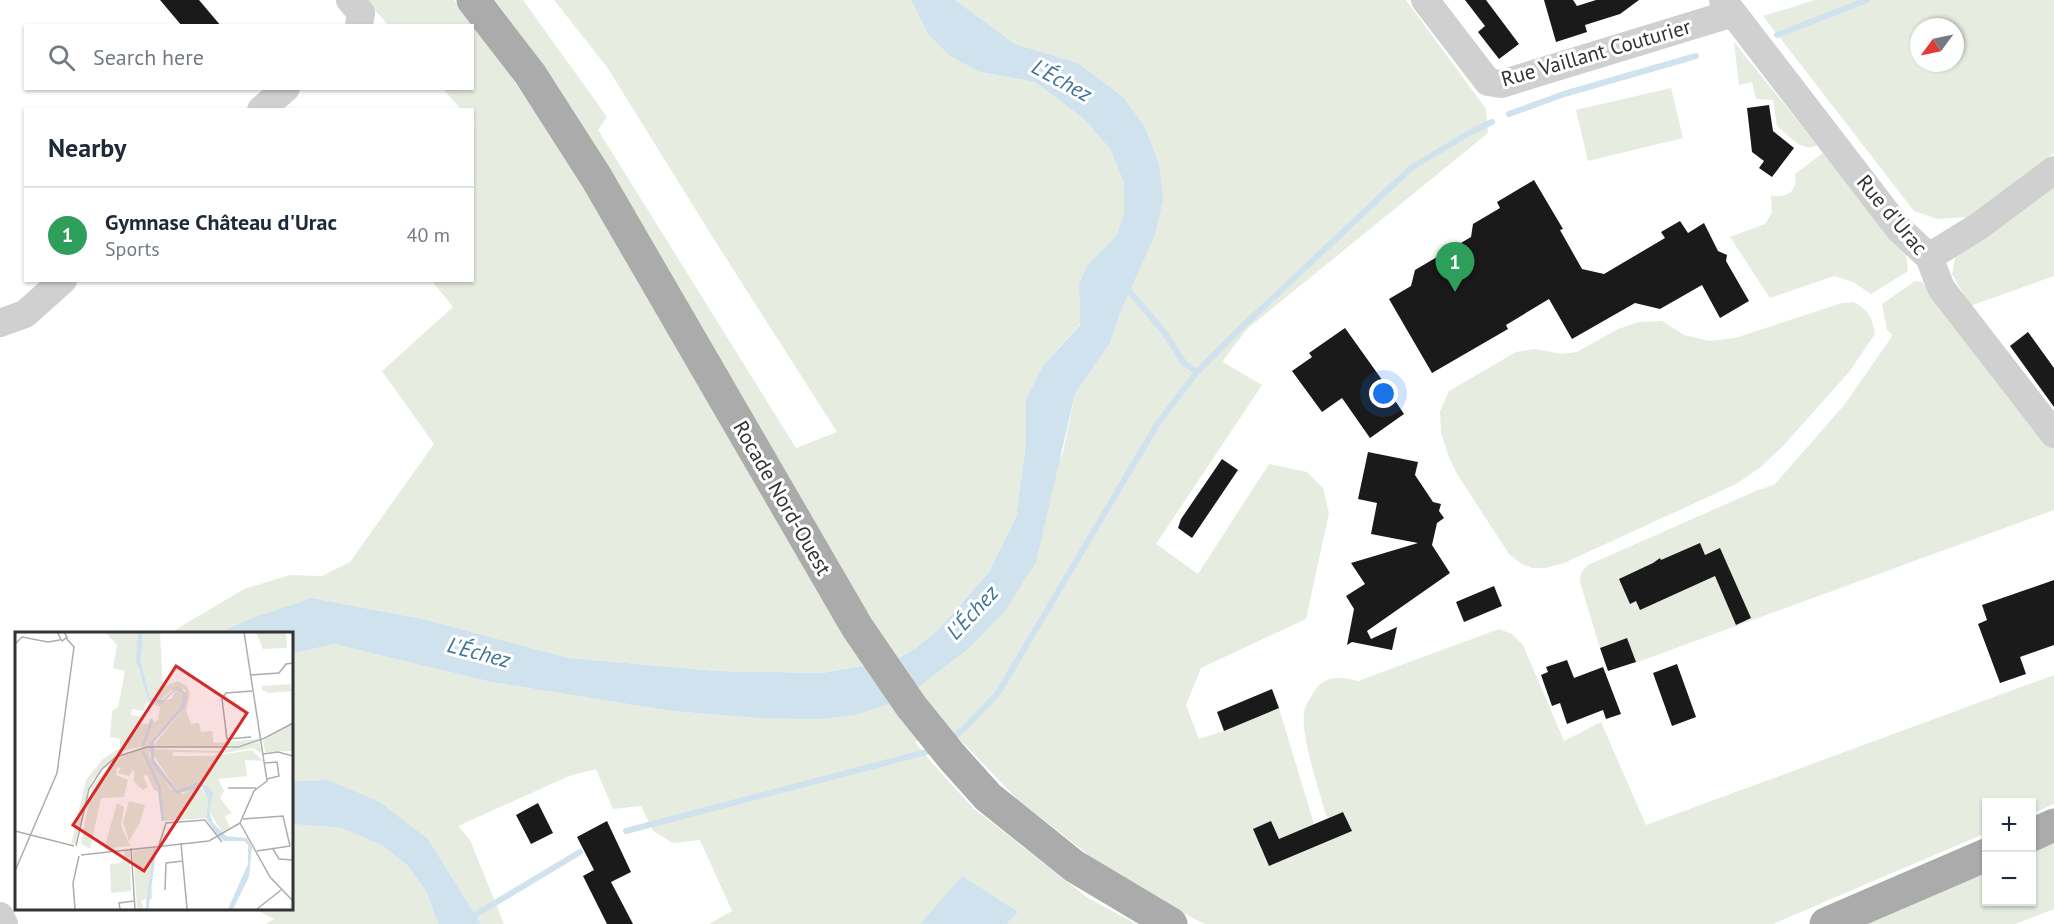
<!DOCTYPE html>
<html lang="en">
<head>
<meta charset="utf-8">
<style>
	:root { --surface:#fff; --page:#f6f6f7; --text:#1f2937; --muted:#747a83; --line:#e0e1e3; --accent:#d93025 }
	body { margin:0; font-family:"PT Sans",sans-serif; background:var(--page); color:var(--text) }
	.controls { position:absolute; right:18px; bottom:18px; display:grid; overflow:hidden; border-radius:0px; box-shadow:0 2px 4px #0004 }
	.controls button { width:54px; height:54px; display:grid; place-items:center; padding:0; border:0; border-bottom:2px solid var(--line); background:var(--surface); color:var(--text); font:30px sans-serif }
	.compass { position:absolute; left:1910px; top:18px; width:54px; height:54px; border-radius:50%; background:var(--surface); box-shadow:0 2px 4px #0004; rotate:237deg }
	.you { position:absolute; left:1384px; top:394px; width:21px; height:21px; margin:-15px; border:4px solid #fff; border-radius:50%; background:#1a73e8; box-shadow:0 0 0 9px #1a73e833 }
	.badge { display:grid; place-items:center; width:39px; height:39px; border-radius:50%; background:var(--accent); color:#fff; font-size:20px; font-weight:700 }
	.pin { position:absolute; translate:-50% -50px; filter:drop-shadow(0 2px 3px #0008) }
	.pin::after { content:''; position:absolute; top:32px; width:21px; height:18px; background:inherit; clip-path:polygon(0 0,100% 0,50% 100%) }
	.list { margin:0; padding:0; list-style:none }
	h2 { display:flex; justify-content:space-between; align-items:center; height:78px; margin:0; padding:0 24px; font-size:26px }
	h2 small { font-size:20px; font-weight:400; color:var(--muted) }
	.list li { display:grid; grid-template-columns:39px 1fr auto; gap:18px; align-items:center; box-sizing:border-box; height:96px; padding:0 24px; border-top:2px solid var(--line) }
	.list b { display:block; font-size:22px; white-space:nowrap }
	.list p { margin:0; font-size:20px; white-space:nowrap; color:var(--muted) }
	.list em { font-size:20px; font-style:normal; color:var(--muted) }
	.icon { flex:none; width:33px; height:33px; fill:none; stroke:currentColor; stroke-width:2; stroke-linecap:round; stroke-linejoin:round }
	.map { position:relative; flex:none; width:2054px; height:924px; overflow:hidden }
	.search { position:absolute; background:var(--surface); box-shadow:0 2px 4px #0004; left:24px; top:24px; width:450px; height:66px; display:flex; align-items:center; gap:15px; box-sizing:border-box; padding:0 21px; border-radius:0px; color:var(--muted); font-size:22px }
	.panel { position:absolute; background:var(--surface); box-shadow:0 2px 4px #0004; left:24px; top:108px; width:450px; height:174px; border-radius:0px }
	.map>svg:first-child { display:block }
	.green { fill:#e6ecdf; fill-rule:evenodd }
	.water { fill:#cfe2ee }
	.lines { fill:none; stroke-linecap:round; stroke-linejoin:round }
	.stream { stroke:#cfe2ee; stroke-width:6 }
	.building { fill:#1a1a1a }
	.minor { stroke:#d0d0d0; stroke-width:28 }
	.major { stroke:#ababab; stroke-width:33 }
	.labels { text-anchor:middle; stroke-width:6; stroke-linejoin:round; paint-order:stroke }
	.street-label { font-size:21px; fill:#333; stroke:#fff }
	.water-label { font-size:22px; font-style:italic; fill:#3f7597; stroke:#fff }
	.inset-river { fill:none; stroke:#cfe2ee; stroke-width:3 }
	.inset-road { fill:none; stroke:#adadad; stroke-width:1.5 }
	.view { fill:#d62828; fill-opacity:0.15; stroke:#d62828; stroke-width:3 }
	.inset-edge { fill:none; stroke:#333; stroke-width:3 }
</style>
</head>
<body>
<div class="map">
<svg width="2054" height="924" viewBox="0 0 2054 924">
	<rect width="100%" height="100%" fill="#fff"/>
	<path class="green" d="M366,0h88l40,51 87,130 284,484 -43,8 -105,-2 -148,-13 -146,-39 -111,-21 -60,20 -34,15h-48l74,-44 46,-14 32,1 28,-14 84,-118 -52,-73 71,-64 -21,-26 40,-1v-152l3,-2 -2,-3 -1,-13 -11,-1 -18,-20 29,-1v-62l-84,-1z
		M492,0h31l84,117 -9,13 198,318 41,-16 -120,-188 -110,-177 -53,-67h357l17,34 52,38 55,10 50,38 25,29 14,34v30l-7,22 -29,29 -9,19 1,41 -38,43 -16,32v44l-10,74 -27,55 -51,58 -23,19 -20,11z
		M955,0h451l80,109 2,24 -241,196 -23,30 -1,3 39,23 -106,159 42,30 71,-110 38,8 16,16 6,25 -23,106 -105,49 -15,37 13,34 25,-8 55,-23 35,116 -35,15 -8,-18 -18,8 16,37 82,-35 -8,-19 -16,6c-7,-24 -26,-81 -23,-104 0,-6 4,-12 7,-17 11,-22 26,-21 47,-16l141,-52 13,5 11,11 41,96 37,-19 45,103 408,-150v129l-22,10v-12h-46v31l-213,91h-568l-78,-39 -111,-87 -68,-71 -33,15 18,22 41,45 114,89 48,26h-427l23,-13 -32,-71 -27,3 -20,-12 -12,-25 -28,3 -17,-40 -27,7 -111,50 12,14 34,84h-23l-53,-85 -101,-59 -36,1v-127l43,-10 157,38 180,29 86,7 212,-70 94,-196 12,-58 35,-51 12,-35 37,-144 -14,-37 -23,-30 -44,-34 -63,-19z
		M1815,0h239v153l-86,64 -31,2 -23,-8 -151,-195zM1919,27h36v36h-36z
		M1734,42l83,103c-14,9 -29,-10 -40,-19l-4,-26 -17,-1 -4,-17 -13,3z
		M1671,88l12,50 -95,23 -12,-51z
		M1823,153l83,102 2,16 -37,23 -18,-12 -19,-6 -64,22 -40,-61 35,-13 7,-12 -1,-16c16,2 27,-4 24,-22z
		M2054,183v93l-84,30 -18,-32 4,-21z
		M1915,281l7,1 132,166v62l-419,153 -8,-25 -27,10 -20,-66 1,-9 7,-8 170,-75 16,-5 71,-81 48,-69 -6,-5 -5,-26z
		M1854,302c15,9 18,15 21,32l-26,38 -66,74 -22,21 -25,17 -172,79 -19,5h-13l-10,-4 -13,-10 -52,-80 -9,-19 -7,-23 -1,-21 9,-20 67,-39 19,-3 27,5 15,-2 41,-23 21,-7 23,-1 22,14 26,6 25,-3 107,-35z
		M291,824l51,4 41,18 25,20 19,27 11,31h-172l8,-5 -21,-11h38z
		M2054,840v69l-39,15h-152l123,-54v32h46v-52z"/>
	<path class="water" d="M911,0h44l60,44 63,19 45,34 22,30 14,37 4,35 -8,36 -33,73 -12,35 -35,51 -39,168 -31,49 -36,37 -53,41 -30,16 -31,10 -37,4 -61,-1 -86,-7 -180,-29 -157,-38 -43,10v-21h-73l34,-15 60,-20 111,21 146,39 148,13 105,2 73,-13 20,-11 23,-19 51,-58 27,-55 10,-74v-44l16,-32 38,-42 -1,-42 9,-19 29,-29 7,-22v-30l-14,-34 -25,-29 -50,-38 -55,-10 -31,-17 -21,-21z
		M327,780l51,21 50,38 53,85h-43l-11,-31 -19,-27 -25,-20 -41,-18 -51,-4v-43z
		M962,876l56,36 -12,12h-86z"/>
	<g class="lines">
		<path class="stream" d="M1777,35l90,-35
			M1509,114l55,-20 132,-38
			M1124,285l40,47 20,31 13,9
			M950,740l16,-13 32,-34 160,-270 39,-51 43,-43 171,-161 60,-36 21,-10
			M626,831l308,-81
			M470,918l110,-66"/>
	</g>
	<path class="building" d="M160,0h39l22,26h-39z
		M1465,0h21l33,44 -20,15 -21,-27 7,-6z
		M1544,0h29l4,6 19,-6h43l-19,14 -35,11 2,7 -31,10z
		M1769,105l4,26 21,17 -22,29 -13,-9 5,-7 -12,-9 -5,-44z
		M1534,180l29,49 -3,1 22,39 22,5 61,-36 -4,-6 19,-11 8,12 16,-10 14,28 9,4 -1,6 23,40 -29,17 -18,-33 -42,24 -25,-6 -63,36 -23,-40 -43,26 2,4 -76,44 -43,-74 22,-13 4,-16 56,-33 2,-13 27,-16 -3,-6z
		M1345,328l50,70 -1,1 10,15 -34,24 -28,-40 -20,14 -30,-41 20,-14 -3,-4z
		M2028,332l26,36v39l-44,-61z
		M1368,452l50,10 -3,13 18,27 8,2 -2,7 5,7 -7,5 -5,22 18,28 -83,58 4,8 26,-12 -5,23 -40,-8 -5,3 7,-36 -8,-13 19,-12 -14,-21 67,-20 -47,-9 6,-31 -19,-4z
		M1222,459l16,11 -46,68 -14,-10 3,-9z
		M1700,543l5,12 15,-7 31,70 -15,7 -21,-49 -75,34 -4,-9 -6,3 -11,-25 34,-16 7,-5 1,2z
		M2054,580v65l-34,12 6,17 -26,9 -22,-59 9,-4 -5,-15z
		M1494,586l8,20 -38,16 -8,-20z
		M1627,638l9,24 -28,9 -8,-23z
		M1567,660l7,18 29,-11 18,47 -15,5 -3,-9 -36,14 -7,-21 -8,3 -11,-31 7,-3 -2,-5z
		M1677,664l19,53 -24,9 -19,-53z
		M1272,689l7,19 -55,23 -7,-19z
		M538,803l15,30 -22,11 -15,-29z
		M1343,812l9,19 -83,35 -16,-37 18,-8 8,18z
		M607,821l24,51 -20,10 22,42h-26l-24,-48 11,-6 -17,-33z"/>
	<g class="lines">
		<path class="minor" d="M350,0l11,13 -2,13
			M1425,0l63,82 13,2 232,-71
			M1723,0l176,229 30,28 12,31 113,146
			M261,110l25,-22
			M1929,257l50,-31 75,-56
			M0,323l25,-9 38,-34
			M0,916l4,8"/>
		<path class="major" d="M473,0l57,74 66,103 261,450 54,79 42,52 35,39 86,69 97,58
			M2032,835l22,-10
			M1826,924l160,-69"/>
	</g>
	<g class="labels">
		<g class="street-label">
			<text transform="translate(1596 53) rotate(-16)" y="7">Rue Vaillant Couturier</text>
			<text transform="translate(1892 215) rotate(50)" y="7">Rue d'Urac</text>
			<text transform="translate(782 498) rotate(60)" y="7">Rocade Nord-Ouest</text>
		</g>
		<g class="water-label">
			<text transform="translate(1062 80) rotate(29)" y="8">L'Échez</text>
			<text transform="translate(972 612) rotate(-47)" y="8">L'Échez</text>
			<text transform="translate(479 652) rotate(15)" y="8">L'Échez</text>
		</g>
	</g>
	<g transform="translate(15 632)">
		<rect width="278" height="278" fill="#fff"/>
		<path d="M90,0h33v37l13,34 20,-4 5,-9 7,3 -2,13 -30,34 -2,15 22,35 12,4 17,-8 8,13 -2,19 -42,3 -5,-29 -5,-2 -7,-15 -4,1 5,11 -5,3 -9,-8v-13l-5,7 -11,-3 3,-5 -4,-1 -1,8 12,5 -4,17 -23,1 -11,51 -9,-6 11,-57 23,-26 29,-14 -21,5 -31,29 -16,63 -5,2 15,-65 17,-21 17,-11v-9l-10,-2 2,-26 6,-4 7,-36 -12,-3 4,-23zM131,70l14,5 -2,13 -11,4 -7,-1 1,-6 -10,-2 1,-6 12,2zM128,0h17l3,55 15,-6 9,5 3,8 -4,17 5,13 8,-1 2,9 11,-1 2,12 46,-4 -23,7h-84l32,-39v-18l-13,1 -12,11 -10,-3 -9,-36zM241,0h30l1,16 -24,1zM275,52l2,7 -23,2 -7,-3v-4zM277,92v27l-27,1 -2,-11zM244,110l3,12 -10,-6 -28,5 -51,-1 -1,4h40l40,-6 11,11 -18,-1 2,16 -29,3 6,12 -4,7 12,15 -7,3 5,12 -8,4 -13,-21 2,-21 -19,-6 -15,6 -25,-37 -1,-4 67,2zM114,169l16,4 -5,18 -11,18 -6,-19zM102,171l7,4 -3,18 9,21 -26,3zM143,215l-7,26 1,26 -11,1 2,8 7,1h-13l-4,-58zM110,217l5,1 1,41 -20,2 -1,-29 12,-1z" fill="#e6ecdf" fill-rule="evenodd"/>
		<path d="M123,0h5l-2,30 9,36 13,2 15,-14 9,8 -2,13 -31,35v18l23,30 21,-8 10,5 5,6 -4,18 4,12 13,13 21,2 5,9 -3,30 -16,32h-5l20,-45v-19l-4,-4h-20l-7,-6 -11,-17 2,-19 -6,-12 -26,7 -24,-30 -3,-21 32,-37 2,-13 -7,-3 -15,14 -12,-3 -13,-40z" fill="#cfe2ee"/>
		<path class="inset-river" d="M128,114l9,-27M128,119l16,35 4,35M132,277l8,-61"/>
		<path class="inset-road" d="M42,0l5,9 5,-4 -3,-5M167,0h46M0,12l7,-7 26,5 12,-2M235,43l29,-2 7,-9 7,-1M236,105l-24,2 -5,-40 4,-6 26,-2M248,122l15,-2 15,4M250,131l12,-1 2,14 -12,3M213,156h28M228,187l40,-3 7,30M225,191l14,-32 13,-10 -23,-149M225,191l30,54 23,24M0,199l59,15M166,211l6,66M144,213l7,-22 39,-3 17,22M61,214l13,-57 13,-20 14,-12 31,-10h91l27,-9 28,-15M116,216l4,61M258,217l6,10 14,1M242,219l33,-5M66,223l128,-14 31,-18M0,239l42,-98 17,-126 -8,-9M150,258l1,-27 17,-2M60,277l-2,-26 6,-27M105,277l-1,-6 15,-2M242,277l24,-19"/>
		<path class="view" d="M161,34l71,47 -103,158 -71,-46z"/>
		<rect width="278" height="278" class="inset-edge"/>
	</g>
</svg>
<div class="controls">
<button>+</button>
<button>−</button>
</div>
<svg class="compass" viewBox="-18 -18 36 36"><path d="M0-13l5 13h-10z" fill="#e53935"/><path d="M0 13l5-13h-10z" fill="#747a83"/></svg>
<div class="you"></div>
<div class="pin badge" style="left:1455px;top:292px;background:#2e9e5b">1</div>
<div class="search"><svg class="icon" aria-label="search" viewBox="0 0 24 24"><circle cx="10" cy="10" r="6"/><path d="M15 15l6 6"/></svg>Search here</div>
<section class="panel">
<h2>Nearby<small></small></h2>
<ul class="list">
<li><span class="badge" style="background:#2e9e5b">1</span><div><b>Gymnase Château d'Urac</b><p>Sports</p></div><em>40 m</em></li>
</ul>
</section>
</div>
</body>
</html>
